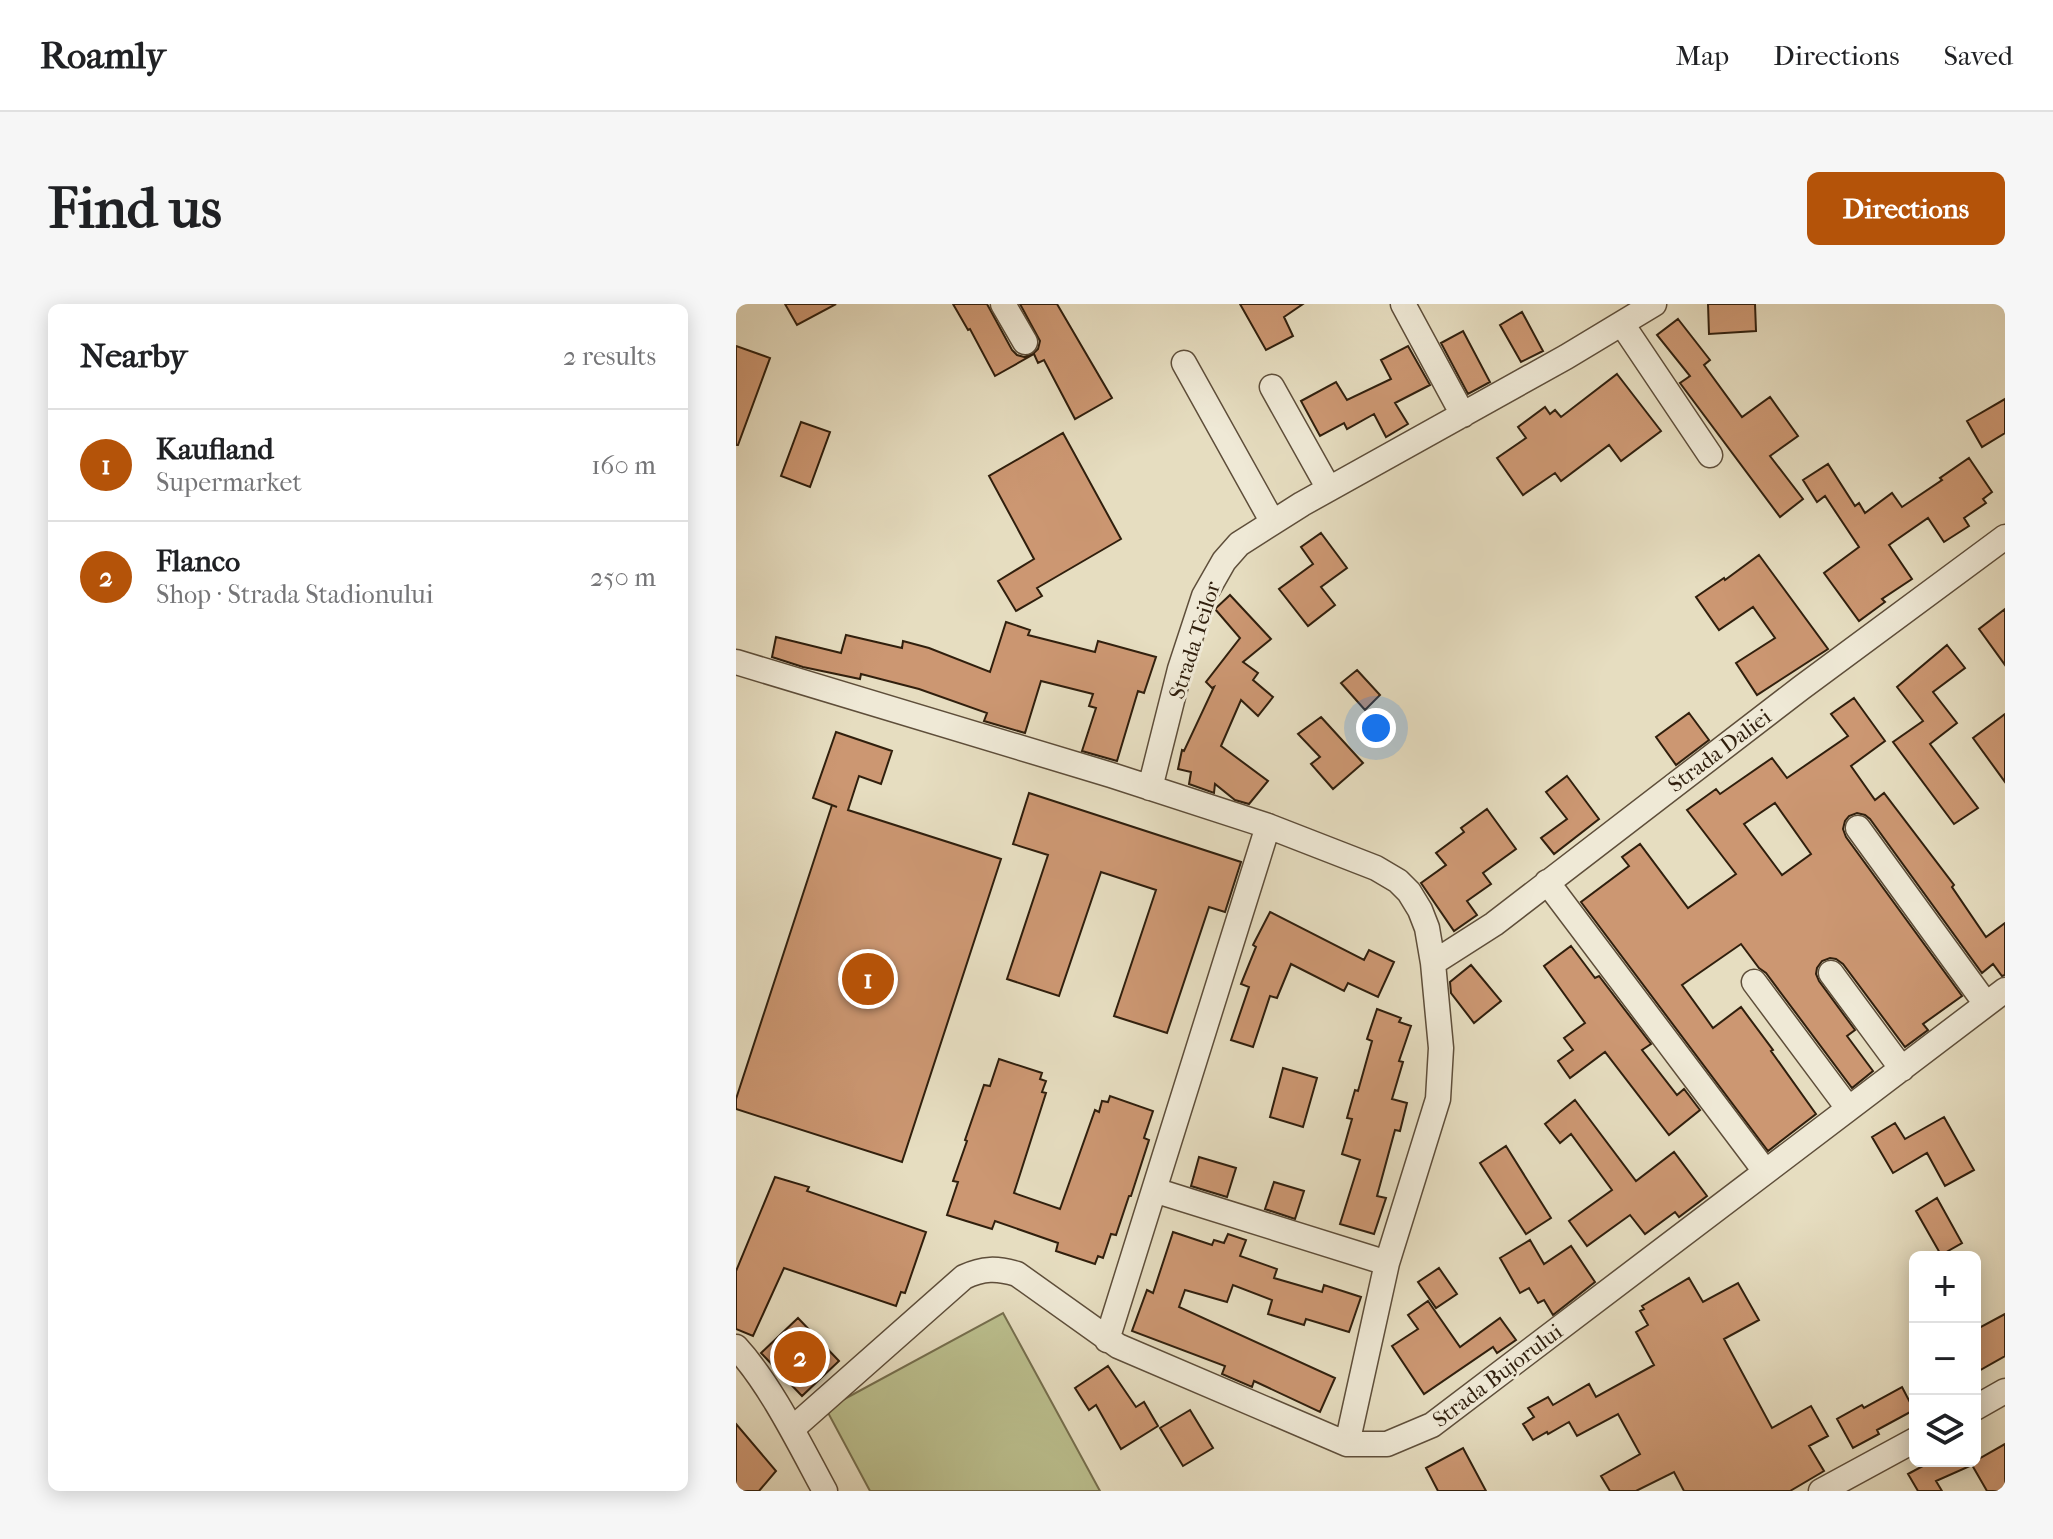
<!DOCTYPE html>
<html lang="en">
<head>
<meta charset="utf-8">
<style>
	:root { --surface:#fff; --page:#f6f6f6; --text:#202124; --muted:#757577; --line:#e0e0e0; --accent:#b45309 }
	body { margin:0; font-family:"IM FELL French Canon",serif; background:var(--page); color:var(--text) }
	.controls { position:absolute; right:24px; bottom:24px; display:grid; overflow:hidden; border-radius:12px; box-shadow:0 4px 20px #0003 }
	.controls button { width:72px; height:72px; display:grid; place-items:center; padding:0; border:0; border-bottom:2px solid var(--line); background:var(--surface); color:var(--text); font:40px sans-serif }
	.you { position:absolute; left:640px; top:424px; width:28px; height:28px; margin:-20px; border:6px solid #fff; border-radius:50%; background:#1a73e8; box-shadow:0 0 0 12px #1a73e833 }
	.badge { display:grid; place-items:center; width:52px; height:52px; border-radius:50%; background:var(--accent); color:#fff; font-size:26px; font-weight:700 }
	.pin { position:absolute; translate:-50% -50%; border:4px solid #fff; box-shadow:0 2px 8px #0006 }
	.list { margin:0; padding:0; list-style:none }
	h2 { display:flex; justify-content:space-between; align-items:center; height:104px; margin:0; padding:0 32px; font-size:34px }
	h2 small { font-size:26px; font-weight:400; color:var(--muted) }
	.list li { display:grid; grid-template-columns:52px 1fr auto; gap:24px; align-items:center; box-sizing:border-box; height:112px; padding:0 32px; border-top:2px solid var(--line) }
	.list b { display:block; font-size:30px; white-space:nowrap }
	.list p { margin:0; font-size:26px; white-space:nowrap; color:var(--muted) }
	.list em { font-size:26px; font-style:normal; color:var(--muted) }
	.icon { flex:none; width:44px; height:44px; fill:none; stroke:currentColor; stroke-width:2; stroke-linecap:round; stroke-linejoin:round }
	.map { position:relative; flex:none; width:1269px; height:1187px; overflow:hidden; border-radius:12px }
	header { display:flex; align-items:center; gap:48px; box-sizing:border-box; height:112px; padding:0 40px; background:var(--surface); border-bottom:2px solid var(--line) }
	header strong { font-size:38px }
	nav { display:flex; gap:44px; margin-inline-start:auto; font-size:28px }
	.intro { display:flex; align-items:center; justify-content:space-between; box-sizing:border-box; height:192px; padding:0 48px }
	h1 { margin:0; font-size:56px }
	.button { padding:20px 36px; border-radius:12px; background:var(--accent); color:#fff; font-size:28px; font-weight:700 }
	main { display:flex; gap:48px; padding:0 48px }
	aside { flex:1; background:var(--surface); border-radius:12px; box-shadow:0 4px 20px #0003 }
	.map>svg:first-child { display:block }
	.green { fill:#bbbf8e; stroke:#766f4e; stroke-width:2 }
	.building { fill:#cc9772; stroke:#301f0d; stroke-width:2; fill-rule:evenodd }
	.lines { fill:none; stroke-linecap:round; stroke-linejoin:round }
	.street-casing { stroke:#5e4e3a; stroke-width:27 }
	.street { stroke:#efe9d6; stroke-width:24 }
	.labels { text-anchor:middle; stroke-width:6; stroke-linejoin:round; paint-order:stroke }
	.street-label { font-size:22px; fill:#301f0d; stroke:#efe9d6 }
</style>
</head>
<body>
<header>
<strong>Roamly</strong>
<nav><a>Map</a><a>Directions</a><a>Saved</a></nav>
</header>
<div class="intro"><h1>Find us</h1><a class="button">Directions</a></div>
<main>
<aside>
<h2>Nearby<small>2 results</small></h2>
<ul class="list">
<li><span class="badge">1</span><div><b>Kaufland</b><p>Supermarket</p></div><em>160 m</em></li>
<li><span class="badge">2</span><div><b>Flanco</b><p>Shop · Strada Stadionului</p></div><em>250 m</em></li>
</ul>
</aside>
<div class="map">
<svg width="1269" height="1187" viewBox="0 0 1269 1187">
	<rect width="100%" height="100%" fill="#e6ddc0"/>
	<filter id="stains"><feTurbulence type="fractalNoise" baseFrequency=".0025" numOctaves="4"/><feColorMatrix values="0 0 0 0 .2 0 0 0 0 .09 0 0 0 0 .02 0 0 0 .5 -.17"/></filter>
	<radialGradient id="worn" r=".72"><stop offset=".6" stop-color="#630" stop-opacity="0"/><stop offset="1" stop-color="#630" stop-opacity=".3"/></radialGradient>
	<path class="green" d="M267,1009l97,178h-230l-44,-82z"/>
	<path class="building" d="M49,0h51l-39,21z
		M217,0h34l25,46 5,5 7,2 9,-3 5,-5 2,-8 -20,-37h37l55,94 -37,21 -31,-59 -6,3 -4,-9 -39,22 -25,-47 -2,1z
		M504,0h63l-19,13 9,19 -27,14z
		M972,0h47l1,27 -47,3z
		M786,8l21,39 -22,11 -21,-37z
		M942,15l32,41 -6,5 38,52 28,-20 28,39 -28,20 33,43 -23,18 -100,-134 10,-7 -33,-41z
		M727,27l27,51 -22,12 -27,-51z
		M0,42l34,12 -32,87h-2z
		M672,42l22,39 -35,18 13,21 -22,13 -12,-23 -27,15 -3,-6 -24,13 -19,-35 35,-19 11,18 44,-21 -10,-19z
		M881,70l44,57 -40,30 -12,-16 -48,36 -6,-8 -32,22 -26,-37 29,-20 -8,-11 27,-20 5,7 5,-4 6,7z
		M1269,95v34l-23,14 -15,-26z
		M65,118l29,10 -20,55 -29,-11z
		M327,129l58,106 -84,49 5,8 -26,15 -18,-30 36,-22 -45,-83z
		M1233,154l23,34 -9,7 3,4 -22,15 5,8 -25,16 -16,-24 -39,27 23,34 -30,20 3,3 -26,19 -35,-48 35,-26 -34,-51 -8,6 -14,-22 25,-16 27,42 4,-3 6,10 27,-20 10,14 40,-27 -2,-2z
		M585,229l26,35 -26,19 14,18 -27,21 -29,-37 34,-25 -12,-17z
		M1023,251l69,94 -71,46 -21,-32 39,-25 -22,-31 -34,23 -23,-33 28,-19 1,2z
		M494,291l41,44 -28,23 15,11 -5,7 20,17 -15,19 -17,-16 -20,46 47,35 -19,23 -14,-4 -20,-16 -1,9 -25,-9 2,-12 -13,-3 4,-19 2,1 30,-64 -2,1 -6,-6 34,-44 -25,-29z
		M1269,305v56l-26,-36z
		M270,318l24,8 -2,5 67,17 3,-11 58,16 -12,36 -6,-2 -21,70 -35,-10 14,-43 -7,-2 4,-12 -52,-13 -16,52 -41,-12 3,-8 -68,-24 -58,-15 -1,5 -57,-12 -31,-10 4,-20 65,16 5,-18 56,13 1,-7 26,7 61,24z
		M1211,341l18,23 -32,24 24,31 -27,21 48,64 -24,16 -61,-82 30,-21 -26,-34z
		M621,366l23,25 -15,15 -24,-27z
		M1118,394l31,43 -34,25 24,34 9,-7 70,92 -2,2 34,50 19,-14v52l-3,1 -9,-12 -11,9 -112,-154 -5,-4 -8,-2 -8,3 -4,5 -2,8 3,8 116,159 -39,28 5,6 -23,17 -62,-83 -7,-5 -6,-1 -8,3 -5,7 -1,6 3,7 36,49 -8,6 26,35 -21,17 -86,-115 -7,-5 -18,-24 -59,41 31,43 28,-21 32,43 -2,1 45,63 -48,37 -187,-249 48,-36 -7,-9 18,-13 48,64 48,-34 -49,-64 29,-21 4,5 52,-36 15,20 61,-42 -17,-22zM1039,499l36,51 -29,21 -38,-51z
		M953,409l20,27 -33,25 -20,-28z
		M1269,410v68l-32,-44z
		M585,413l42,46 -30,26 -22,-25 9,-7 -22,-23z
		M100,428l56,19 -11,33 -22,-8 -11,34 153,49 -99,303 -166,-53v-10l96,-294 5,2 -24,-9z
		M831,472l32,43 -45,35 -13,-16 26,-19 -21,-27z
		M293,489l212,69 -16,50 -16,-5 -42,126 -53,-17 42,-126 -55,-18 -42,124 -52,-17 41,-124 -35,-11z
		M751,505l29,40 -33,24 8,11 -24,17 10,14 -23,16 -33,-48 25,-18 -10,-12 28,-21 -3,-4z
		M534,608l94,48 5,-10 25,12 -16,35 -30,-14 -4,8 -53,-27 -14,34 -7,-2 -17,51 -22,-7 18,-53 -8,-3 15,-37 -3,-2z
		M835,642l24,32 4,-2 52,68 -9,6 35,45 7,-6 16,21 -31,25 -64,-83 -35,26 -12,-17 15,-11 -9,-12 21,-15 -41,-57z
		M735,661l30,36 -27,22 -23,-30 -1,-11z
		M641,705l24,9 -2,4 12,4 -12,35 4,1 -11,37 15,4 -7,28 -5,-1 -18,66 9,2 -12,36 -34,-10 20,-64 -18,-6 10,-35 -5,-1 8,-28 3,1 14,-50 -5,-2z
		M263,755l43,14 -2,6 6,2 -4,11 4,1 -32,100 46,16 35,-99 4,2 3,-11 6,1 2,-6 43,15 -9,27 5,2 -18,56h-2l-13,39 -5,-1 -8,24 -5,-2 -3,8 -39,-13 2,-8 -63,-22 -3,8 -45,-14 11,-33 -5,-1 14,-40 -2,-1 19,-55 6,1z
		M547,764l34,10 -14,49 -33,-10z
		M839,796l61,81 38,-29 33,44 -28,21 -4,-5 -30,22 -15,-19 -43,31 -18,-25 43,-31 -41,-56 -11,9 -15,-19z
		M1208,813l30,53 -29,16 -18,-33 -34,20 -21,-36 23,-14 10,16z
		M770,842l45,72 -25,16 -46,-71z
		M463,853l37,11 -9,29 -36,-11z
		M39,873l34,10 -2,4 119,41 -21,61 -4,-1 -5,14 -112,-38 -31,68 -17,-7v-58z
		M538,878l30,9 -9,28 -30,-10z
		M1201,894l25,45 -21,12 -25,-44z
		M437,928l39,13 2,-5 10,3 4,-9 18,6 -6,16 37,13 -3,9 48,14 2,-7 37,12 -12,35 -43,-13 -2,6 -36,-11 4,-14 -39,-15 -6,17 -42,-12 -6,17 156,71 -15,34 -66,-31 -2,6 -30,-13 3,-8 -93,-35 15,-41 6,3z
		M794,936l14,24 27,-18 24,36 -42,33 -9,-15 -6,3 -9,-15 -9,5 -20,-35z
		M703,964l18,26 -21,14 -18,-26z
		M953,974l14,24 35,-19 21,37 -35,19 48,89 39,-22 17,30 -19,10 15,25 -34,20h-106l-10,-19 -38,19h-26l-9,-15 39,-22 -22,-40 -41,22 -8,-14 -21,12 -1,-2 -14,8 -10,-16 11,-7 -6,-9 20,-11 5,8 36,-21 7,13 58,-32 -18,-33 12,-7 -8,-14 4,-2 -2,-3z
		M692,997l32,46 40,-29 16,22 -19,13 -4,-6 -69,47 -32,-48 26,-17 -10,-14z
		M1269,1010v42l-30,17v-43z
		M62,1014l41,43 -37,35 -41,-43z
		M372,1062l28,41 8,-5 14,24 -37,23 -25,-44 -7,5 -14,-22z
		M1166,1083l12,23 -37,20 2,4 -26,14 -16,-29 25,-14 2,3z
		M454,1106l23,38 -30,18 -23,-38z
		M0,1120l40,47 -17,20h-17l-6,-5z
		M1269,1140v47h-18l-15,-26 -36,16 6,10h-24l-10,-17 24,-13h43z
		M727,1144l23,43h-48l-12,-23z"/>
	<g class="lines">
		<g class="street-casing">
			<path id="street" d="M267,0l22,38
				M667,0l60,111
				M886,20l88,131
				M448,59l88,158
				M536,83l57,102
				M0,358l375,113 157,51 108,42 22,13 11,11 11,18 7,18 6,35 8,85 -3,51 -51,164 -40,181
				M414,484l30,-119 24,-73 20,-35 15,-17 63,-40 264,-147 88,-53
				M1122,524l128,176
				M811,578l218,289
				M697,659l61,-39 307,-236 204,-151
				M1095,669l71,96
				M1018,678l94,126
				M418,886l233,73
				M371,1036l161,-514
				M0,1043c35,38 64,98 89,144
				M1239,1104l30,-17
				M56,1125l172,-152c19,-9 33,-9 53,-3l101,72 229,98h40l45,-19 573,-435
				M1085,1187l94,-51"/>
		</g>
		<use href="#street" class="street"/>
	</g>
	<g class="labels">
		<g class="street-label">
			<text transform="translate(458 336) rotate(-72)" y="8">Strada Teilor</text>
			<text transform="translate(983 446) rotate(-37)" y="8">Strada Daliei</text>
			<text transform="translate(761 1071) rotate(-37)" y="8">Strada Bujorului</text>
		</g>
	</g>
	<rect width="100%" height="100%" filter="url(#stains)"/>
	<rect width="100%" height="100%" fill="url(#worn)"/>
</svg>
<div class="controls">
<button>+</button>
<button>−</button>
<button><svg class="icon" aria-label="layers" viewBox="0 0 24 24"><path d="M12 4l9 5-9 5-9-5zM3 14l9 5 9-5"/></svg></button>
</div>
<div class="you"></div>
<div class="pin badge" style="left:132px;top:675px">1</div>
<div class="pin badge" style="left:64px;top:1053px">2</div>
</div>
</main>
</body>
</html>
